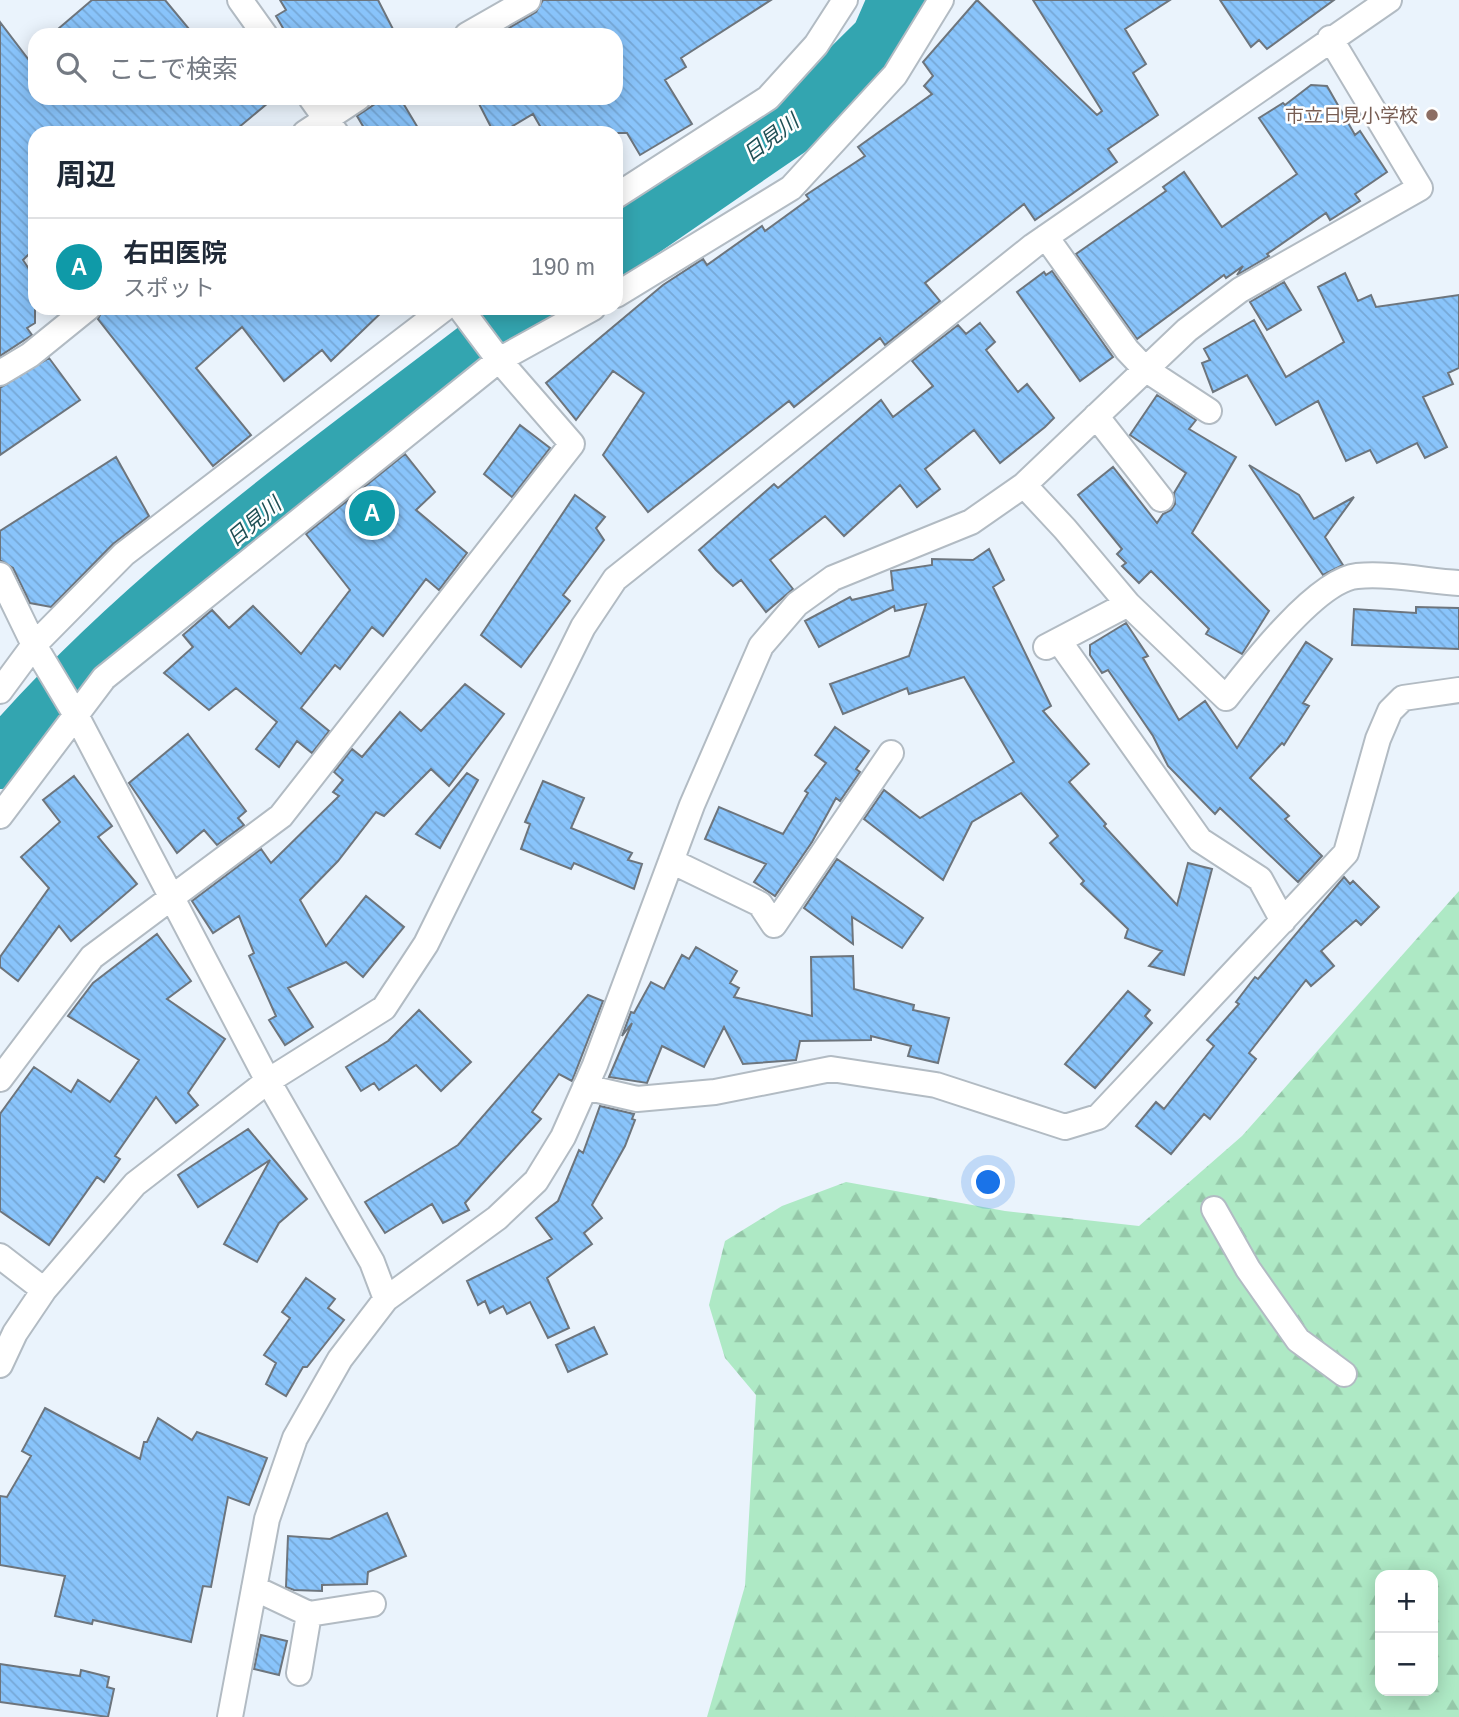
<!DOCTYPE html>
<html lang="ja">
<head>
<meta charset="utf-8">
<style>
	:root { --surface:#fff; --page:#f6f6f7; --text:#1f2937; --muted:#747a83; --line:#e0e1e3; --accent:#235a92 }
	body { margin:0; font-family:Helvetica,"Noto Sans JP",sans-serif; background:var(--page); color:var(--text) }
	.controls { position:absolute; right:21px; bottom:21px; display:grid; overflow:hidden; border-radius:14px; box-shadow:0 4px 18px #0003 }
	.controls button { width:63px; height:63px; display:grid; place-items:center; padding:0; border:0; border-bottom:2px solid var(--line); background:var(--surface); color:var(--text); font:35px sans-serif }
	.you { position:absolute; left:989px; top:1183px; width:24px; height:24px; margin:-18px; border:5px solid #fff; border-radius:50%; background:#1a73e8; box-shadow:0 0 0 10px #1a73e833 }
	.badge { display:grid; place-items:center; width:46px; height:46px; border-radius:50%; background:var(--accent); color:#fff; font-size:23px; font-weight:700 }
	.pin { position:absolute; translate:-50% -50%; border:4px solid #fff; box-shadow:0 2px 7px #0006 }
	.list { margin:0; padding:0; list-style:none }
	h2 { display:flex; justify-content:space-between; align-items:center; height:91px; margin:0; padding:0 28px; font-size:30px }
	h2 small { font-size:23px; font-weight:400; color:var(--muted) }
	.list li { display:grid; grid-template-columns:46px 1fr auto; gap:21px; align-items:center; box-sizing:border-box; height:98px; padding:0 28px; border-top:2px solid var(--line) }
	.list b { display:block; font-size:26px; white-space:nowrap }
	.list p { margin:0; font-size:23px; white-space:nowrap; color:var(--muted) }
	.list em { font-size:23px; font-style:normal; color:var(--muted) }
	.icon { flex:none; width:38px; height:38px; fill:none; stroke:currentColor; stroke-width:2; stroke-linecap:round; stroke-linejoin:round }
	.map { position:relative; flex:none; width:1459px; height:1717px; overflow:hidden }
	.search { position:absolute; background:var(--surface); box-shadow:0 4px 18px #0003; left:28px; top:28px; width:595px; height:77px; display:flex; align-items:center; gap:18px; box-sizing:border-box; padding:0 24px; border-radius:21px; color:var(--muted); font-size:26px }
	.panel { position:absolute; background:var(--surface); box-shadow:0 4px 18px #0003; left:28px; top:126px; width:595px; height:189px; border-radius:21px }
	.map>svg:first-child { display:block }
	.forest { fill:url(#forest-firs); fill-rule:evenodd }
	.lines { fill:none; stroke-linecap:round; stroke-linejoin:round }
	.river { stroke:#33a5b0; stroke-width:58 }
	.building { fill:url(#building-back-hatch); stroke:#6d757d; stroke-width:2 }
	.street-casing { stroke:#b2bbc3; stroke-width:28 }
	.street { stroke:#fff; stroke-width:24 }
	.education-dot { fill:#8d6e63; stroke:#fff; stroke-width:2.5 }
	.labels { text-anchor:middle; stroke-width:5; stroke-linejoin:round; paint-order:stroke }
	.education-label { font-size:19px; fill:#785e54; stroke:#fff; text-anchor:end }
	.water-label { font-size:21px; font-style:italic; fill:#1f4f54; stroke:#fff }
</style>
</head>
<body>
<div class="map">
<svg width="1459" height="1717" viewBox="0 0 1459 1717">
	<defs>
		<pattern id="forest-firs" width="22" height="20" patternUnits="userSpaceOnUse" patternTransform="scale(1.75)"><rect width="22" height="20" fill="#aee9c5"/><path d="M5 1l3.5 6h-7zM16 11l3.5 6h-7z" fill="#95c8a9"/></pattern>
		<pattern id="building-back-hatch" width="6" height="6" patternUnits="userSpaceOnUse" patternTransform="scale(1.75)"><rect width="6" height="6" fill="#89c4fb"/><path d="M-1 5l2 2M0 0l6 6M5-1l2 2" fill="none" stroke="#76a8d7"/></pattern>
	</defs>
	<rect width="100%" height="100%" fill="#eaf3fc"/>
	<path class="forest" d="M1459,891v826h-752l38,-131 11,-191 -31,-37 -16,-53 16,-64 57,-35 64,-24 159,29 134,15 103,-90zM1380,1575h53v116h-53z"/>
	<g class="lines">
		<path class="river" d="M616,247l177,-122 87,-86 17,-39
			M0,760c152,-177 348,-309 531,-452"/>
	</g>
	<path class="building" d="M92,0h73l29,35h-143z
		M280,0h98l18,35h-109l-11,-19 10,-6z
		M543,0h228l-90,58 5,9 -21,13 27,44 -52,31 -13,-22h-83l-11,-19 -32,19h-7l-18,-35h140v-63h-119l39,-23z
		M977,0l120,115 5,-4 -69,-111h137l-45,29 21,35 -13,9 25,42 -50,34 9,13 -82,58 -11,-16 -99,79 15,18 -55,44 -5,-7 -86,69 -5,-6 -141,111 -45,-57 41,-62 -31,-22 -37,49 -30,-37 117,-98 40,-26 4,6 55,-39 3,5 44,-32 -3,-4 59,-39 -7,-9 74,-53 -8,-8 9,-10 -10,-14z
		M1220,0h114l-67,49 -8,-9 -8,7z
		M0,22l35,46v30h239l-42,35h-197v115l-12,12 12,18v45l-8,5 5,7 -32,21z
		M1311,85l16,1 28,49 5,-4 27,41 -32,22 5,7 -30,19 -4,-7 -59,41 2,2 -32,19 6,-9 -17,12 -2,-3 -87,64 -61,-85 90,-63 -3,-4 21,-15 38,55 75,-53 -38,-56 24,-15 2,2z
		M384,98h16l21,35h-54l-10,-17z
		M1052,271l61,86 -33,24 -63,-89 27,-20 2,3z
		M1345,273l13,28 13,-6 5,12 83,-12v73l-11,5 5,11 -30,13 24,50 -22,11 -8,-15 -40,20 -7,-13 -24,11 -28,-60 -42,24 -29,-50 -34,17 -11,-29 8,-3 -6,-11 50,-29 32,57 58,-35 -26,-55z
		M1284,282l17,28 -34,20 -17,-28z
		M103,308h283l-55,53 -9,-11 -38,31 -42,-54 -46,41 55,67 -38,31 -115,-147z
		M980,323l15,19 -9,8 32,42 9,-8 27,34 -9,9 -45,36 -26,-33 -49,39 15,20 -23,18 -17,-22 -56,51 -19,-20 -55,44 23,29 -27,23 -25,-32 -8,6 -17,-16 -17,-20 75,-66 4,4 103,-88 12,17 40,-31 -21,-25 46,-36 8,9z
		M49,358l31,42 -80,55v-67z
		M1157,395l39,25 -7,9 47,28 -44,76 77,78 -27,43 -36,-20 3,-5 -58,-58 -12,12 -17,-17 4,-3 -9,-9 5,-5 -44,-54 35,-28 44,56 6,-9 8,-4 4,-6 -1,-11 12,-20 -56,-38z
		M520,425l30,23 -38,49 -28,-23z
		M405,454l30,38 -19,18 51,43 -28,37 -13,-11 -43,57 -11,-9 -32,42 -5,-4 -34,43 28,23 -17,22 -15,-12 -18,26 -23,-18 21,-27 -41,-34 -27,22 -45,-37 29,-26 -10,-12 29,-25 17,18 24,-22 48,48 49,-64 -44,-56z
		M116,457l33,59 -36,28 -62,63 -21,-4 -17,-35 -13,-8v-29z
		M1249,465l50,30 15,24 40,-22 -29,40 18,28 -20,10z
		M575,495l30,22 -9,11 8,12 -41,55 7,6 -49,66 -40,-32z
		M989,549l15,31 -11,7 58,119 -8,5 46,53 -20,18 37,42 -2,2 73,79 11,-42 24,6 -28,106 -35,-9 13,-15 -37,-13 3,-9 -47,-45 3,-3 -34,-38 8,-7 -37,-43 -49,29 -29,58 -79,-61 20,-29 36,28 94,-56 -50,-85 -55,17 -2,-6 -64,26 -13,-30 79,-28 17,-52 -31,7 -1,-5 -75,41 -14,-26 45,-24 2,3 41,-10 -2,-19 41,-6v-6l41,1z
		M1416,607l43,1v41l-107,-4 2,-36 62,4z
		M1126,623l22,33 -5,2 36,62 26,-19 32,47 69,-106 26,17 -29,44 6,3 -25,39 -2,-2 -32,35 39,38 -4,3 37,37 -24,26 -78,-74 -5,6 -47,-48 -15,-30 -45,-66 -6,3 -12,-18v-10z
		M465,684l39,30 -55,72 -18,-17 -47,47 -8,-4 -38,49 -38,39 26,46 40,-50 38,31 -41,50 -17,-15 -58,26 25,39 -28,18 -16,-25 7,-4 -27,-60 5,-3 -15,-37 -26,17 -21,-32 69,-52 10,14 68,-67 -6,-4 10,-12 -9,-8 18,-23 10,8 38,-45 21,19z
		M835,727l34,24 -13,18 4,3 -20,29 -4,-3 -24,44 -37,54 -21,-14 12,-18 -61,-25 14,-32 64,27 25,-41 -3,-2 21,-28 -11,-8z
		M188,734l58,77 -8,7 6,7 -27,20 -13,-15 -27,23 -48,-70z
		M467,773l11,7 -38,68 -24,-14z
		M74,776l38,50 -14,11 39,47 -66,57 -12,-15 -41,55 -18,-14v-10l49,-69 -28,-31 39,-35 -17,-22z
		M543,781l41,17 -13,30 61,25 -4,7 14,4 -8,25 -60,-26 -3,6 -50,-20 9,-25 -5,-2z
		M837,859l86,59 -21,30 -50,-31 1,27 -49,-36z
		M1344,877l6,7 3,-3 26,26 -18,18 -5,-5 -35,31 13,15 -23,20 -5,-6 -57,73 7,6 -46,60 -6,-5 -33,40 -35,-28 20,-24 8,7 50,-63 -7,-6 32,-36 -3,-2 19,-25 3,2z
		M157,934l34,47 -24,18 58,40 -37,54 10,12 -22,18 -20,-26 -41,59 5,3 -16,23 -7,-5 -48,68 -49,-34v-97l34,-47 37,25 7,-12 32,22 29,-42 -71,-44 25,-33z
		M696,947l41,24 -7,12 9,5 -5,9 78,19 -1,-59 42,-1 1,33 60,16 -1,5 36,8 -11,45 -30,-7 3,-10 -40,-10v4l-71,1 -4,19 -53,4 -19,-37 -20,40 -42,-21 -15,37 -38,-6 23,-54 -10,13 9,-24 3,1 17,-31 13,7 18,-34 7,4z
		M1128,991l22,19 -5,6 7,7 -57,65 -30,-24z
		M588,995l15,6 -31,80 -13,-7 -27,38 9,7 -76,84 4,7 -26,13 -11,-19 -47,29 -20,-31 93,-57z
		M419,1010l52,52 -30,29 -25,-26 -37,25 -5,-7 -13,8 -15,-24 42,-26z
		M600,1106l34,8 -2,5 3,1 -10,26 -33,59 10,13 -18,15 8,11 -45,34 22,50 -21,10 -18,-36 -23,12 -4,-8 -13,7 -5,-12 -7,4 -11,-24 85,-42 -16,-21 22,-17 21,-51 4,3z
		M248,1129l59,70 -28,24 -22,39 -33,-18 46,-84 -72,47 -20,-32z
		M306,1278l29,21 -7,9 16,12 -37,47h-4l-17,29 -20,-12 10,-21 -12,-8 26,-37 -8,-6z
		M594,1327l13,27 -39,18 -12,-27z
		M45,1408l95,51 4,-17h3l11,-24 34,22 5,-8 70,26 -18,47 -21,-8 -17,90 -8,-1 -12,56 -98,-22 -1,4 -37,-8 10,-40 -65,-11v-69l7,1 24,-41 -9,-5z
		M387,1513l19,43 -38,16 -1,12 -45,1v6l-28,-1 -8,-3 2,-51 42,3z
		M261,1635l26,6 -8,34 -25,-6z
		M0,1664l80,12 1,-6 28,7 -2,10 7,2 -6,28 -108,-15z"/>
	<g class="lines">
		<g class="street-casing">
			<path id="street" d="M240,0l25,35
				M467,35l61,-35
				M311,98l25,35
				M305,133l53,-35
				M616,196l152,-98 48,-53 29,-45
				M1046,237l81,113 18,19 64,42
				M616,295l175,-107 104,-113 46,-75
				M0,373l30,-18 58,-47
				M1096,416l65,83
				M1024,485l41,44 63,75 98,94c24,-31 91,-118 131,-122 33,-3 70,5 102,7
				M0,575l34,70 42,70 192,366 104,181 14,37
				M1059,641l141,199 60,39 23,42
				M1046,647l82,-43
				M0,691l34,-46 90,-91 321,-246
				M0,816l104,-138 395,-318 94,-52
				M671,861l89,43 14,21 117,-172
				M0,1079l92,-122 189,-141 291,-372 -73,-84 -39,-52
				M585,1087l52,12 78,-7 116,-23 105,16 129,42 33,-10 248,-264 32,-114 12,-28 13,-13 56,-8
				M1214,1209l34,60 50,71 46,34
				M0,1256l44,34
				M0,1365l15,-32 29,-43 91,-106 133,-103 116,-73 42,-64 157,-317 32,-48 418,-333 356,-246
				M254,1588l55,26 64,-10
				M299,1673l10,-59
				M230,1717l37,-198 28,-81 45,-79 46,-60 111,-81 39,-37 27,-44 32,-72 97,-260 69,-159 36,-42 36,-26 138,-56 53,-37 163,-155 53,-40 180,-102 -90,-150"/>
		</g>
		<use href="#street" class="street"/>
	</g>
	<circle class="education-dot" cx="1432" cy="115" r="7"/>
	<g class="labels">
		<g class="education-label">
			<text x="1418" y="122">市立日見小学校</text>
		</g>
		<g class="water-label">
			<text transform="translate(771 138) rotate(-37)" y="7">日見川</text>
			<text transform="translate(254 522) rotate(-40)" y="7">日見川</text>
		</g>
	</g>
</svg>
<div class="controls">
<button>+</button>
<button>−</button>
</div>
<div class="you"></div>
<div class="pin badge" style="left:372px;top:513px;background:#0f9aa8">A</div>
<div class="search"><svg class="icon" aria-label="search" viewBox="0 0 24 24"><circle cx="10" cy="10" r="6"/><path d="M15 15l6 6"/></svg>ここで検索</div>
<section class="panel">
<h2>周辺<small></small></h2>
<ul class="list">
<li><span class="badge" style="background:#0f9aa8">A</span><div><b>右田医院</b><p>スポット</p></div><em>190 m</em></li>
</ul>
</section>
</div>
</body>
</html>
